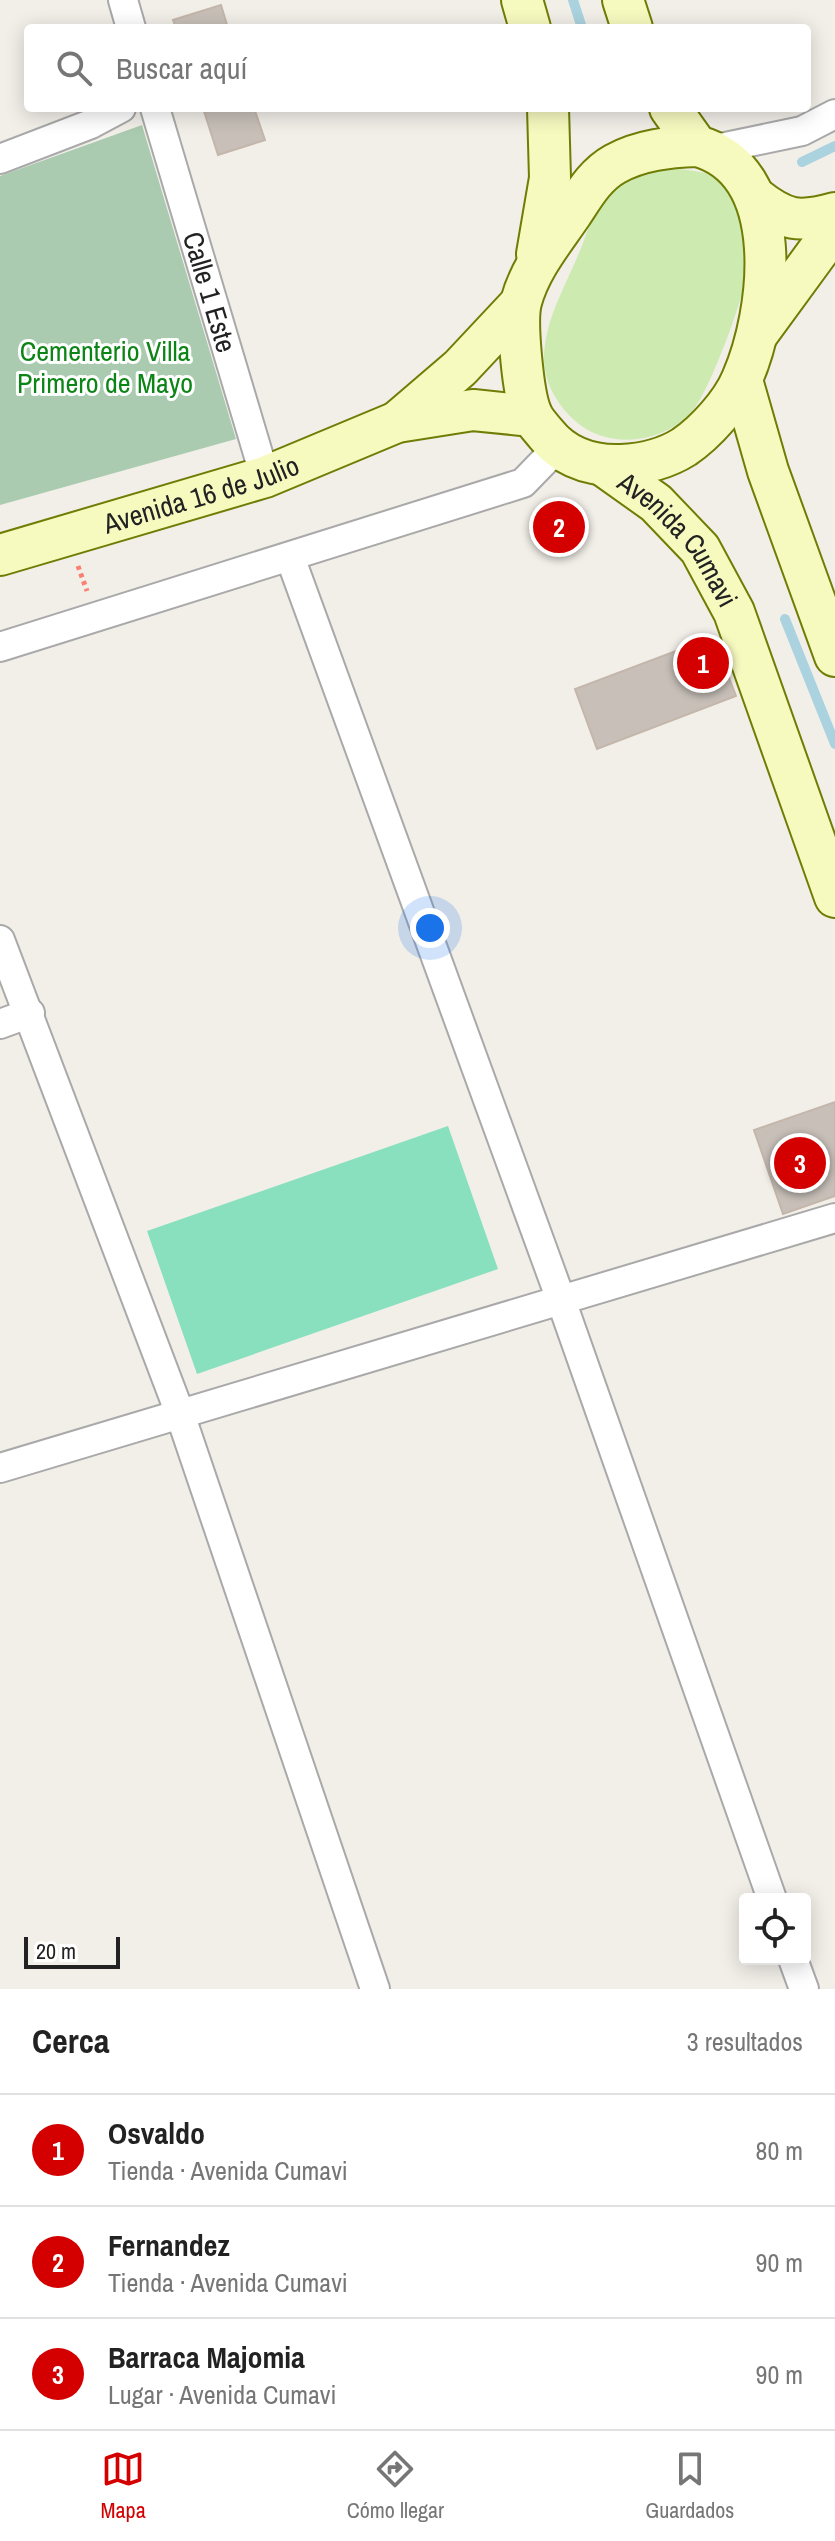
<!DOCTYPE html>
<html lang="es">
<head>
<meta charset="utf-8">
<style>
	:root { --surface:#fff; --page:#f2f2f2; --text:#222; --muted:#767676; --line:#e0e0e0; --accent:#d40000 }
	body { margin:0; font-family:"Archivo Narrow",sans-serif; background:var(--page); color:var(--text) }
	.controls { position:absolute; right:24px; bottom:24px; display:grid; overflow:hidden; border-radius:8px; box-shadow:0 4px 20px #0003 }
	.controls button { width:72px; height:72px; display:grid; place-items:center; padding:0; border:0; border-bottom:2px solid var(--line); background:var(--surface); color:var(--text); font:40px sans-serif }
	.scale { position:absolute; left:24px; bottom:20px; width:96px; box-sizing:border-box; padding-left:8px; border:4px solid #222; border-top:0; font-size:22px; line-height:28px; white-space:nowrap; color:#222; -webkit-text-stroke:6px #fff; paint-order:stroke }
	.you { position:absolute; left:430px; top:928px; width:28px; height:28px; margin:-20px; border:6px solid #fff; border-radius:50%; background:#1a73e8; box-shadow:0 0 0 12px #1a73e833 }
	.badge { display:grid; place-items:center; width:52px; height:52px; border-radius:50%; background:var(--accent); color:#fff; font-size:26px; font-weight:700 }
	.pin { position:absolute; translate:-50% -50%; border:4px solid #fff; box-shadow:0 2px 8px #0006 }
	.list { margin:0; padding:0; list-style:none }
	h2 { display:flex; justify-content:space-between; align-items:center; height:104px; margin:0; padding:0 32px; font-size:34px }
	h2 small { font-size:26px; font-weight:400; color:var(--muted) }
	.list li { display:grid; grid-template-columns:52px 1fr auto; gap:24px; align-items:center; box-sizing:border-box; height:112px; padding:0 32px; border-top:2px solid var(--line) }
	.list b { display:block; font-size:30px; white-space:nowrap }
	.list p { margin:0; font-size:26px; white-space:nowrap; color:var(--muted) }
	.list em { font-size:26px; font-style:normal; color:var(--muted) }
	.icon { flex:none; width:44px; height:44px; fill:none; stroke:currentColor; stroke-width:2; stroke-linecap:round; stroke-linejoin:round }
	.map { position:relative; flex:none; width:835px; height:1989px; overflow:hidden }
	.search { position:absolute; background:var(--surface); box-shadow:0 4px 20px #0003; left:24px; right:24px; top:24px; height:88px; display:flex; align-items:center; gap:20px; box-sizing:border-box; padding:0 28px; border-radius:8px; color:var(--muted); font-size:30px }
	.sheet { height:440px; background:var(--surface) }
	nav { display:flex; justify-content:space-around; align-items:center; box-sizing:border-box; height:112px; border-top:2px solid var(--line); background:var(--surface); font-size:22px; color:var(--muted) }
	nav a { display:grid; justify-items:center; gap:4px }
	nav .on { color:var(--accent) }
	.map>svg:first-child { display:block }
	.grass { fill:#cdebb0 }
	.cemetery { fill:#aacbaf }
	.pitch { fill:#88e0be }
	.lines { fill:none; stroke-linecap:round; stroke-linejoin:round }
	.stream { stroke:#aad3df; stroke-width:10 }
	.building { fill:#c7bfb8; stroke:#c4b6ab; stroke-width:2 }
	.street-casing { stroke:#a9a9a9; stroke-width:32 }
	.secondary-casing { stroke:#707d05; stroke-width:44 }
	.path { stroke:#fa8072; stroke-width:5; stroke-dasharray:4 4; stroke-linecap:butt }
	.street { stroke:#fff; stroke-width:28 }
	.secondary { stroke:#f7fabf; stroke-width:40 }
	.labels { text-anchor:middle; stroke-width:6; stroke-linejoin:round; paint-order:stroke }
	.street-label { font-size:28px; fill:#222; stroke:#fff }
	.park-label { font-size:28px; fill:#0c8416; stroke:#fff }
</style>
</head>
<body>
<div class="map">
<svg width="835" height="1989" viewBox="0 0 835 1989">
	<rect width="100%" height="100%" fill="#f2efe9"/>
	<path class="grass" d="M667,167c22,4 59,4 71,28 5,11 11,60 10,72 -3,29 -37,120 -54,142 -29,35 -86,42 -120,11 -21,-20 -34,-46 -29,-75 4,-33 24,-66 36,-97 6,-14 10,-32 18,-45 8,-13 24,-24 34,-35z"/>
	<path class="cemetery" d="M142,125l94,314 -236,66v-329z"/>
	<path class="pitch" d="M448,1126l50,143 -301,105 -50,-143z"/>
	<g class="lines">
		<path class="stream" d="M573,0l9,28
			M802,162l33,-16
			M785,619l50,125"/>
	</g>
	<path class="building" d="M221,5l7,23h-52l-3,-8z
		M203,108h51l11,32 -47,15z
		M713,637l23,59 -139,53 -22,-60z
		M835,1102v94l-52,18 -29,-84z"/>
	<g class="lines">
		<g class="street-casing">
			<g id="street">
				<path d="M123,0l8,28"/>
				<path id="s1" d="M155,108l110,369"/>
				<path d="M711,150l91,-19 33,-17"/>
				<path d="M0,159l91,-35 30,-16"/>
				<path d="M290,557l271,743 211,599"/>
				<path d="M0,647l523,-164 34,-35"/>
				<path d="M0,940l179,471 196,578"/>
				<path d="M0,1024l30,-11"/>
				<path d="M0,1468l835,-250"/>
				<path d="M793,1959l11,30"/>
			</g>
		</g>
		<g class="secondary-casing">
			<g id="secondary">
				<path d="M522,0l8,28"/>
				<path d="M623,0l9,28"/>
				<path d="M670,108l27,38"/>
				<path d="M697,146c92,24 74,167 45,233 -10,24 -36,53 -58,68 -19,12 -41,17 -63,18 -29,1 -56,-7 -75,-31 -4,-5 -11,-12 -14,-19 -9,-19 -16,-93 -11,-113 9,-34 32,-61 51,-89 12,-18 23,-38 43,-49 25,-14 54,-17 82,-18z"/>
				<path d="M756,198c29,23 43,25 79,15"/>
				<path d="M537,254l13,-76 -2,-70"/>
				<path d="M759,332l76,-104"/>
				<path d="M742,380l26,91 67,185"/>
				<path d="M397,422l63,-54 60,-64"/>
				<path id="s2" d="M604,466l52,37 44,46 34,63 101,285"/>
				<path id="s3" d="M0,555l265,-78 132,-55 76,-12 59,6"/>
			</g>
		</g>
		<path class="path" d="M78,566l9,25"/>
		<use href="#street" class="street"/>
		<use href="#secondary" class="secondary"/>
	</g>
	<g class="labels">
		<g class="street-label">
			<text dy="10" stroke="none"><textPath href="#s1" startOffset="192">Calle 1 Este</textPath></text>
			<text dy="10" stroke="none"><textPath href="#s3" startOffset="210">Avenida 16 de Julio</textPath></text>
			<text dy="10" stroke="none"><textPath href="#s2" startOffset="106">Avenida Cumavi</textPath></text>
		</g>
		<g class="park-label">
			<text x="105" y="361">Cementerio Villa<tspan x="105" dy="32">Primero de Mayo</tspan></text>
		</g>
	</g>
</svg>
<div class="controls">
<button><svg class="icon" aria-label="locate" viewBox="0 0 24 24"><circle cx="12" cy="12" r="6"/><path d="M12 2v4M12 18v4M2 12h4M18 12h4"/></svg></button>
</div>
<div class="scale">20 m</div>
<div class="you"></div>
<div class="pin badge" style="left:703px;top:663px">1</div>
<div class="pin badge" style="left:559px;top:527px">2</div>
<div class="pin badge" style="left:800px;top:1163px">3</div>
<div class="search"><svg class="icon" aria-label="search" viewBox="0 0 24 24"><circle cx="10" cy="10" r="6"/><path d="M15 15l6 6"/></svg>Buscar aquí</div>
</div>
<section class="sheet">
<h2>Cerca<small>3 resultados</small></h2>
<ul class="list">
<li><span class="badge">1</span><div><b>Osvaldo</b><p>Tienda · Avenida Cumavi</p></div><em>80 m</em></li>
<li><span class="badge">2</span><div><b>Fernandez</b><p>Tienda · Avenida Cumavi</p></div><em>90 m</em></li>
<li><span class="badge">3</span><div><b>Barraca Majomia</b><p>Lugar · Avenida Cumavi</p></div><em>90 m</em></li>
</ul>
</section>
<nav>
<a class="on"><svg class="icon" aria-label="map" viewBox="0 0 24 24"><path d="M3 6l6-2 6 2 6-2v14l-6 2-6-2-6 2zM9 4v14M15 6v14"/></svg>Mapa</a>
<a><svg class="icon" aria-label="directions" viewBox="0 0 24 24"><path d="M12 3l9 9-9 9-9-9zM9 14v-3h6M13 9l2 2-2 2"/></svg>Cómo llegar</a>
<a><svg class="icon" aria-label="saved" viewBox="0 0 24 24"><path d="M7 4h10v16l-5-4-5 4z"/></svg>Guardados</a>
</nav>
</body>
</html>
